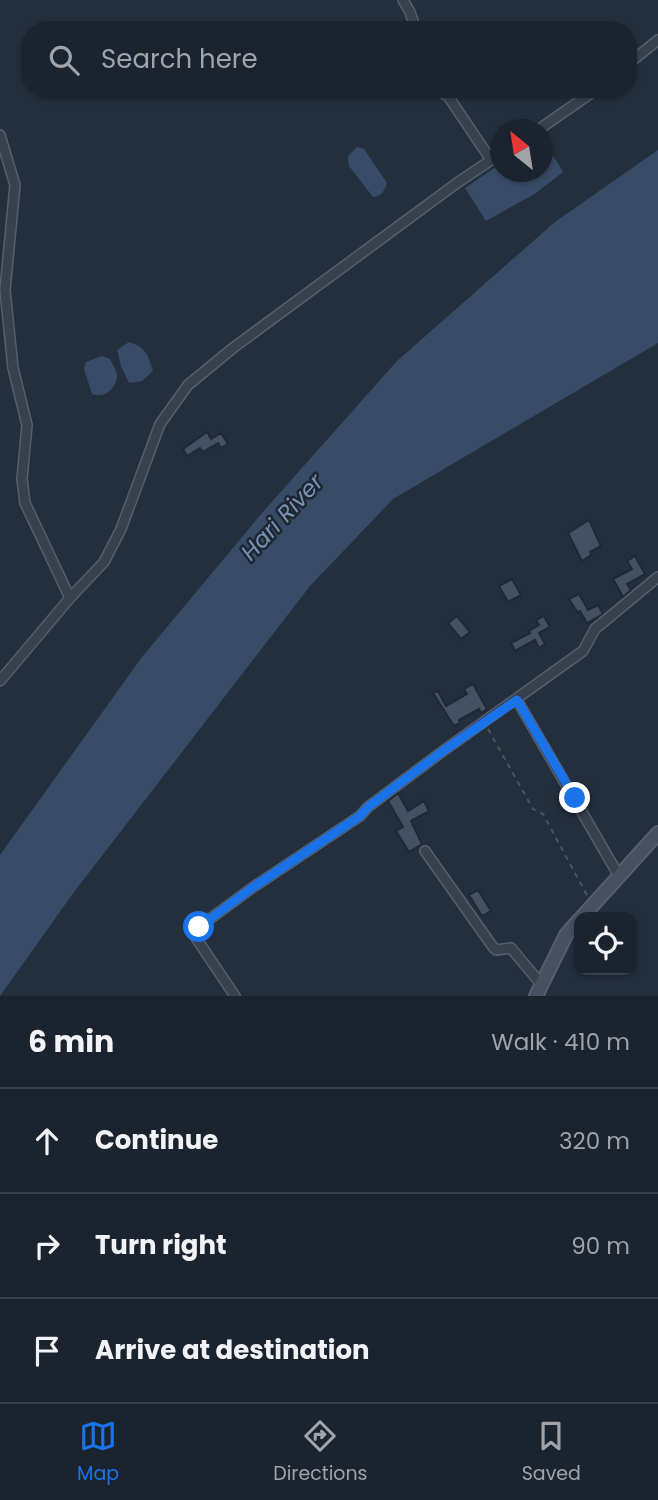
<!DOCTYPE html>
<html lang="en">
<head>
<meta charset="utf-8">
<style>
	:root { --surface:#1b232e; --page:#282f3a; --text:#f1f3f6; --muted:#a0a4aa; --line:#39404a; --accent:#1a73e8 }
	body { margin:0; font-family:Poppins,sans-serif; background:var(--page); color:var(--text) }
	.controls { position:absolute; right:21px; bottom:21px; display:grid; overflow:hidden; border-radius:14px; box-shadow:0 2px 5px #0004 }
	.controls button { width:63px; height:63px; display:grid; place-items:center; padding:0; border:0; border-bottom:2px solid var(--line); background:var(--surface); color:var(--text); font:35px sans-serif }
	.compass { position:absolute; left:490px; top:119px; width:63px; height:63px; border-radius:50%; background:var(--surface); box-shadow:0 2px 5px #0004; rotate:330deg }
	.stop { position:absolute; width:21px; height:21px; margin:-16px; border:5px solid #1a73e8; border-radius:50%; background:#fff }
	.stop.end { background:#1a73e8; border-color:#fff; box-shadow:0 2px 7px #0008 }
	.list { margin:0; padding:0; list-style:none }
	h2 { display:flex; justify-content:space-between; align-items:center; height:91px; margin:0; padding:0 28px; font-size:30px }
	h2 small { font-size:23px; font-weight:400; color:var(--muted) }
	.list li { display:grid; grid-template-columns:46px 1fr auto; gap:21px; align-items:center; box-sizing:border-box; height:105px; padding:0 28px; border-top:2px solid var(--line) }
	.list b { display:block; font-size:26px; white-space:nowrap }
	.list em { font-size:23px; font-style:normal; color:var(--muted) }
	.icon { flex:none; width:38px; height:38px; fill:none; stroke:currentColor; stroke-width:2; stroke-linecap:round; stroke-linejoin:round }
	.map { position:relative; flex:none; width:658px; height:996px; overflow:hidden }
	.search { position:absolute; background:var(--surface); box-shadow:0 2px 5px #0004; left:21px; right:21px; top:21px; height:77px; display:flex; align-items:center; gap:18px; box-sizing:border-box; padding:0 24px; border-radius:28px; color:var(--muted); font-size:26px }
	.sheet { height:406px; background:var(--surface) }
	nav { display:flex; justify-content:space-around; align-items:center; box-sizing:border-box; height:98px; border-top:2px solid var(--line); background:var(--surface); font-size:19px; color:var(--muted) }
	nav a { display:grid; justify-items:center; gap:4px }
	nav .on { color:var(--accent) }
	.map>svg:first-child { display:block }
	.water { fill:#394c67 }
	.building { fill:#455162; stroke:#1f2835; stroke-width:2 }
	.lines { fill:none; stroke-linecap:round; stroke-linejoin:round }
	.street-casing { stroke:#565f6c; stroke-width:12 }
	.secondary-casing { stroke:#565f6c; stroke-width:16 }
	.path { stroke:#44595c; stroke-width:2; stroke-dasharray:5 5; stroke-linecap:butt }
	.street { stroke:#38414e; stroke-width:9 }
	.secondary { stroke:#465061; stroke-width:12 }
	.route { stroke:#1a73e8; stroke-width:9 }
	.labels { text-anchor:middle; stroke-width:5; stroke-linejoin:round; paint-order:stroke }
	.water-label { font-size:23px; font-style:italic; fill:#7c92b1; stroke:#1d2633 }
</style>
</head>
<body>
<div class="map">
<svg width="658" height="996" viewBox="0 0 658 996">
	<rect width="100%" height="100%" fill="#242f3e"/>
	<path class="water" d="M543,138l20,34 -27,21 -50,28 -21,-33 35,-24v8h42z
		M357,147l7,2 23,34c-3,8 -5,13 -14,14l-24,-31 -1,-10z
		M658,150v193l-265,156 -83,87 -236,306 -74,104v-141l142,-198 120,-144 135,-152 158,-139z
		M129,342c17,5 19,13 24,29l-11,10 -13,2 -8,-17 -4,-16z
		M102,356l8,3c2,5 7,12 7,17 -1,13 -13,23 -25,18l-8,-25 2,-7z"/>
	<path class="building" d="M207,432l4,7 10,-6 7,11 -7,4 -3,-5 -15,9 -3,-4 -13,8 -4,-7z
		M589,520l12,26 -11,6 1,3 -9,6 -14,-28z
		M635,556l10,18 -18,10 4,6 -8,7 -10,-18 19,-10 -5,-8z
		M512,579l9,16 -13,7 -9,-16z
		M579,594l9,16 10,-5 5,9 -16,9 -7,-12 -2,2 -9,-14z
		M457,616l13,16 -9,7 -13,-16z
		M544,616l6,11 -11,6 6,11 -6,4 -4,-8 -20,11 -4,-8 19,-10 -1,-2 10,-6 -3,-5z
		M473,684l14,25 -6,4 -2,-4 -20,11 1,3 -6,3 -21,-33 5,-2 8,15 21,-12 -3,-5z
		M398,793l10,18 16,-10 5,10 -18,10 11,23 -13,8 -13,-21 7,-4 -15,-26z
		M478,890l13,21 -9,5 -13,-21z"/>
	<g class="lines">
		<g class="street-casing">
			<path id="street" d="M403,0l7,12 6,18
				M628,64l30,-24
				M436,89l12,7 43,64
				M538,130l59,-41
				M0,135l15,50 -10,105 8,78 14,57 -5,54 3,24 45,95
				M0,681l70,-83 34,-36 17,-33 39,-105 28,-39 45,-37 224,-165 43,-29
				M517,700l102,176
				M425,851l68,96 3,3 15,-2 30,36
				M235,996l-41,-61 5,-8 53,-39 108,-72 8,-9 75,-56 140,-100 12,-22 63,-52"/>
		</g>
		<g class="secondary-casing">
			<path id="secondary" d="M582,917l76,-84
				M536,996l30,-61 13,-15"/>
		</g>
		<path class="path" d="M488,729l45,80 10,5 45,83"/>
		<use href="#street" class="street"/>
		<use href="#secondary" class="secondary"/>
	</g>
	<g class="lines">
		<path class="route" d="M199,927l53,-39 108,-72 8,-9 75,-56 74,-51 58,98"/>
	</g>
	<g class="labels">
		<g class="water-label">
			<text transform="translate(282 517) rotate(-47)" y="8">Hari River</text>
		</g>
	</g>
</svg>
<div class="controls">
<button><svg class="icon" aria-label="locate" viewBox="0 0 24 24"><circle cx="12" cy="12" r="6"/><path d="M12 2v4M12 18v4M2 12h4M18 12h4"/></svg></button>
</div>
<svg class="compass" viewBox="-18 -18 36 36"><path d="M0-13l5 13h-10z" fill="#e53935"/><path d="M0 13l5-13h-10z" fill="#a0a4aa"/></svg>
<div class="stop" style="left:199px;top:927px"></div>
<div class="stop end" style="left:575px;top:798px"></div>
<div class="search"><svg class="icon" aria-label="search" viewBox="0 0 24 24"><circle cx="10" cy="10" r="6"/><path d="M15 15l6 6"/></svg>Search here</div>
</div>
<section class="sheet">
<h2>6 min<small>Walk · 410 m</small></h2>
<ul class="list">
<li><svg class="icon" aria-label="ahead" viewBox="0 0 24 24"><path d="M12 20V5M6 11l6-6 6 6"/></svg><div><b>Continue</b></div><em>320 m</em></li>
<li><svg class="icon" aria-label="right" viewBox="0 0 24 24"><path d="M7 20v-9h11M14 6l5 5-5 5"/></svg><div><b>Turn right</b></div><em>90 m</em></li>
<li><svg class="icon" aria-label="arrive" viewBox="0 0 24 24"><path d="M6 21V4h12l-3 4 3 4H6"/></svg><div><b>Arrive at destination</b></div></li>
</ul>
</section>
<nav>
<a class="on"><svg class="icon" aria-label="map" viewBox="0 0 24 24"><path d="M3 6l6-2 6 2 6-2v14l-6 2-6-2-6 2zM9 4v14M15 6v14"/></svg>Map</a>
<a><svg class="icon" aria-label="directions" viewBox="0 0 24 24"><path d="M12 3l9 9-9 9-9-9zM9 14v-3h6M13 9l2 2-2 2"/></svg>Directions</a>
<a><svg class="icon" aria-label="saved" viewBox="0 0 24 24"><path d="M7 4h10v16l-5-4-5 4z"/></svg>Saved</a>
</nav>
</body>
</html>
